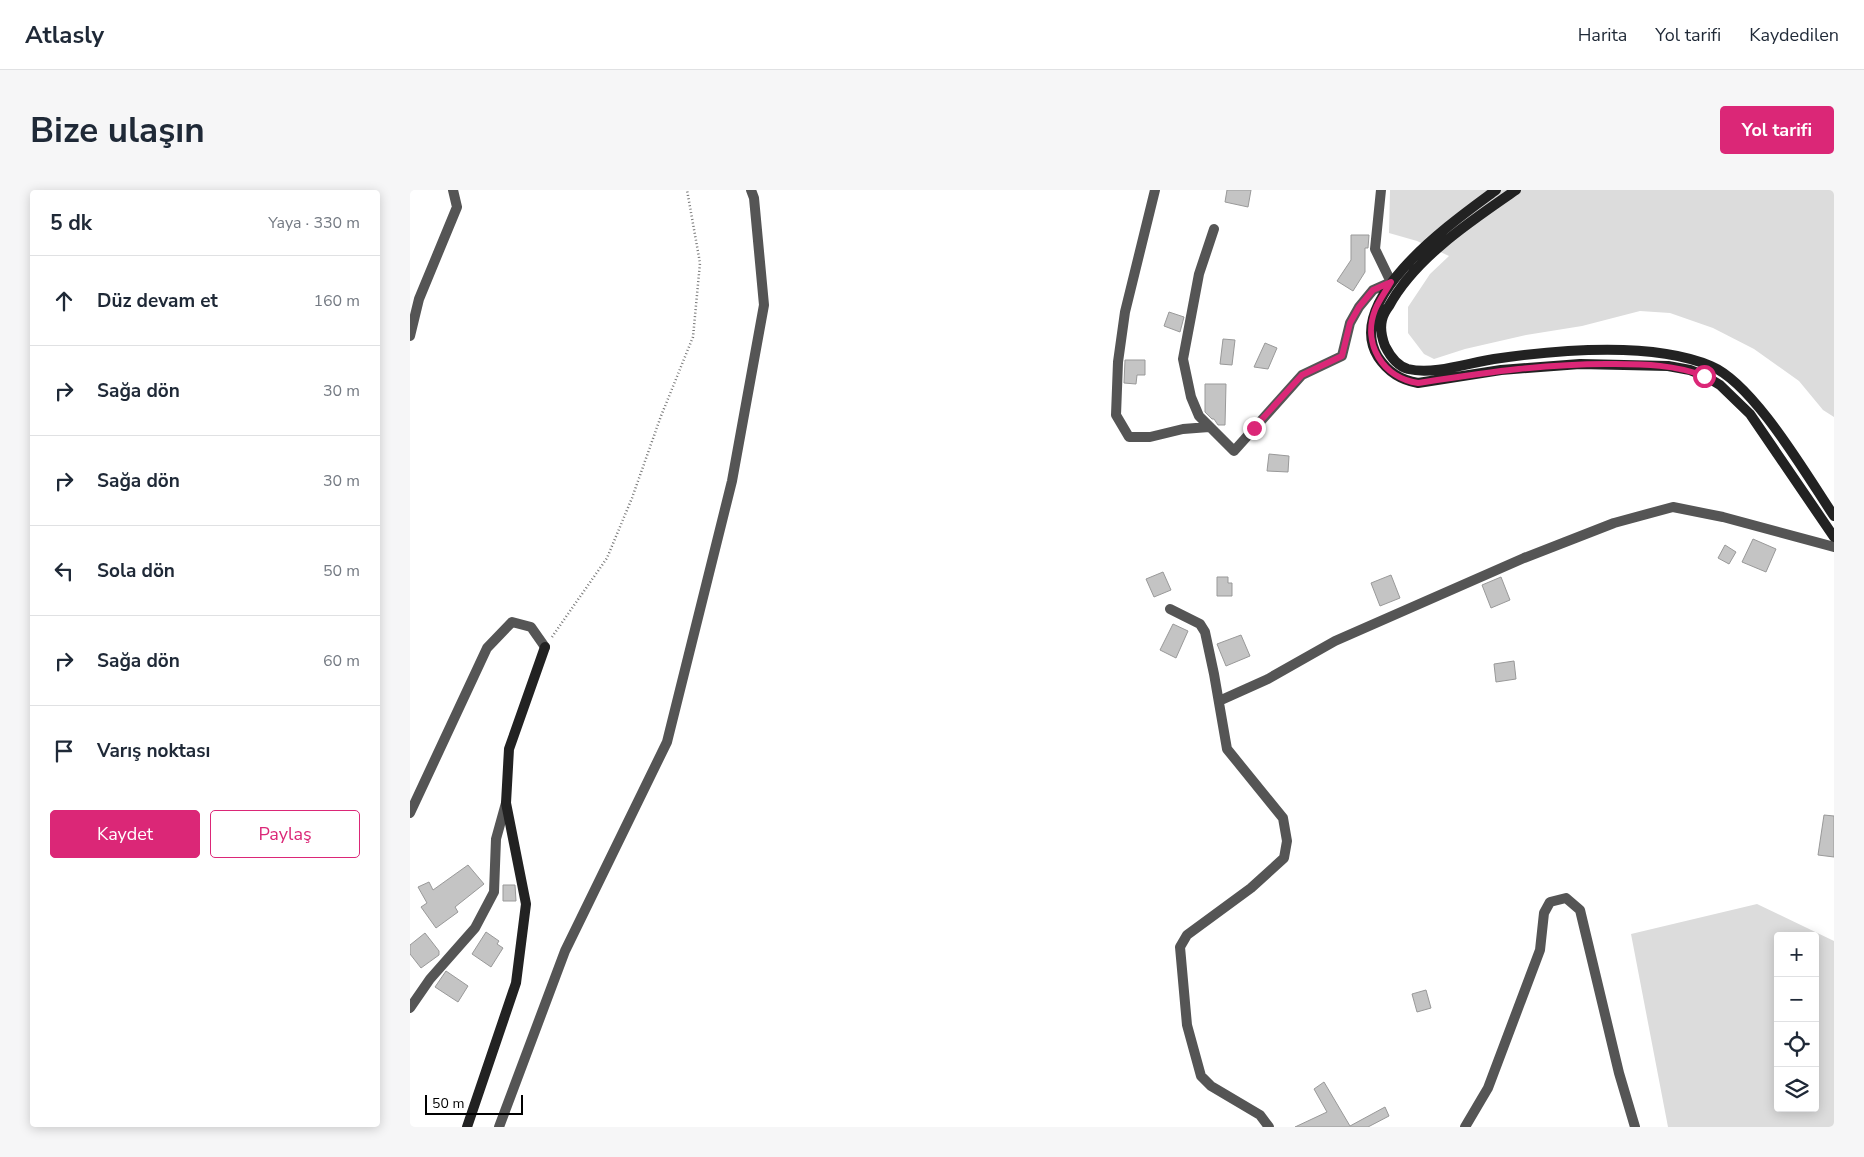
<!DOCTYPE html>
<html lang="tr">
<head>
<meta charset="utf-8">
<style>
	:root { --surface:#fff; --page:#f6f6f7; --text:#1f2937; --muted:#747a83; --line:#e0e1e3; --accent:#db2777 }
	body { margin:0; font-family:"Nunito Sans",sans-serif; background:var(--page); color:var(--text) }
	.controls { position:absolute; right:15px; bottom:15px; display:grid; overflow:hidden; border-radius:5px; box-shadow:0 2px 12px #0003 }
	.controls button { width:45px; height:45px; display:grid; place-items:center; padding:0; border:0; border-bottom:1px solid var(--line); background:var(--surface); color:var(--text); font:25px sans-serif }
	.scale { position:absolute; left:15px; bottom:12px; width:98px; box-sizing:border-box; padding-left:5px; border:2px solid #000; border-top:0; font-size:14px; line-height:18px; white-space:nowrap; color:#000; -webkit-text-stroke:4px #fff; paint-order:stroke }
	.stop { position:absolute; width:15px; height:15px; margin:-11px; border:4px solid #db2777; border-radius:50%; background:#fff }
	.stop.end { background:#db2777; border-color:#fff; box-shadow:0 1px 5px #0008 }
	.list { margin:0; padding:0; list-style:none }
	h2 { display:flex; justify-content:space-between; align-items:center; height:65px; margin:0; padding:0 20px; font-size:21px }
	h2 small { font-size:16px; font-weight:400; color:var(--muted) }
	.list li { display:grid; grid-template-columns:32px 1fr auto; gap:15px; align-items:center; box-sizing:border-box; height:90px; padding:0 20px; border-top:1px solid var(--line) }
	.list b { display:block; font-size:19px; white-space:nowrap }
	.list em { font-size:16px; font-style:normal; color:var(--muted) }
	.actions { display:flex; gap:10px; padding:15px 20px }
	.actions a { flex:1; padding:11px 0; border:1px solid var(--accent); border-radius:5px; text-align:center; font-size:18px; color:var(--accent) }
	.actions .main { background:var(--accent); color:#fff }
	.icon { flex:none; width:28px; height:28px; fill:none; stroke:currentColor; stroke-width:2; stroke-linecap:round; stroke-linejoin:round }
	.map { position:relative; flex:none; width:1424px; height:937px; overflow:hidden; border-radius:5px }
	header { display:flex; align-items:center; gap:30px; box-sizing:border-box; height:70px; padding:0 25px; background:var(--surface); border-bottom:1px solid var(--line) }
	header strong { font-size:24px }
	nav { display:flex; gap:28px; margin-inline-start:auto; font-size:18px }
	.intro { display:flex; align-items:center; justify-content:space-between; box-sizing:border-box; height:120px; padding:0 30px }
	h1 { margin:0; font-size:35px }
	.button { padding:12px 22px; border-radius:5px; background:var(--accent); color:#fff; font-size:18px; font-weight:700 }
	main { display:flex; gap:30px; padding:0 30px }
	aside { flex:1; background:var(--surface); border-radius:5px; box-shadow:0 2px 12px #0003 }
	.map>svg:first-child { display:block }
	.green { fill:#dcdcdc; fill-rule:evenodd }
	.building { fill:#c4c4c4; stroke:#999 }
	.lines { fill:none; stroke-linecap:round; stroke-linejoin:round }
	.path { stroke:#777; stroke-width:2.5; stroke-dasharray:1 2.5; stroke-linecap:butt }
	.street { stroke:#555; stroke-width:10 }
	.secondary { stroke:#222; stroke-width:10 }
	.route { stroke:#db2777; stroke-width:6 }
</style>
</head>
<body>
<header>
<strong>Atlasly</strong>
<nav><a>Harita</a><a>Yol tarifi</a><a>Kaydedilen</a></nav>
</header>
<div class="intro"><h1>Bize ulaşın</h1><a class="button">Yol tarifi</a></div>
<main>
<aside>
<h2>5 dk<small>Yaya · 330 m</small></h2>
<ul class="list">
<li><svg class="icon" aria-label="ahead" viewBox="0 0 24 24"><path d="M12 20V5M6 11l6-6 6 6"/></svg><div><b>Düz devam et</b></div><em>160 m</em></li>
<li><svg class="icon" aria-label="right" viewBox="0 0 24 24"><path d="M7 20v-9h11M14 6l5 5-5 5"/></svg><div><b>Sağa dön</b></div><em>30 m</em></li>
<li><svg class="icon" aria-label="right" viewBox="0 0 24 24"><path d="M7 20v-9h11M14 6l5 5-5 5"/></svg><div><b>Sağa dön</b></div><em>30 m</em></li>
<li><svg class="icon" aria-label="left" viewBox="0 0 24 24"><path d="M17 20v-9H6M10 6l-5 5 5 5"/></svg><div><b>Sola dön</b></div><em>50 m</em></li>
<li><svg class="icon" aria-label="right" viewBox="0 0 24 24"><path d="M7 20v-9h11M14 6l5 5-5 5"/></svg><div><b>Sağa dön</b></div><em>60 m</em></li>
<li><svg class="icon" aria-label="arrive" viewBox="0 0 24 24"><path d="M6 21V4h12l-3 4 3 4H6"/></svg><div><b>Varış noktası</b></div></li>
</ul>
<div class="actions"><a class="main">Kaydet</a><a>Paylaş</a></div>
</aside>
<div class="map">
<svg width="1424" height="937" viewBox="0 0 1424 937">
	<rect width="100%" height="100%" fill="#fff"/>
	<path class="green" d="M980,0h444v227l-11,-7 -24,-29 -45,-32 -41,-21 -43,-15 -30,-2 -58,15 -56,9 -61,14 -31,10 -10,-5 -16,-21v-26l22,-33 19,-18 -32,-15 -28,-8z
		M1347,714l77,37v186h-166l-37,-193zM1368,746h37v172h-37z"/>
	<path class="building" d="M817,0h24l-3,17 -23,-5z
		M941,45h18l-1,13h-3v24l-12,19 -16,-10 14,-21z
		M759,122l15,5 -4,15 -16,-6z
		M813,149l12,1 -3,25 -12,-1z
		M855,153l12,5 -9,21 -14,-2z
		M715,170h20v15h-8l-1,9 -12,-1z
		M795,194h21l-1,41h-7l-4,-6h-2l-7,-7z
		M859,264l20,2 -1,16 -21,-1z
		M1343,349l23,10 -10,23 -24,-10z
		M1315,355l11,7 -7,12 -11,-6z
		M753,382l8,18 -17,7 -8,-18z
		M981,385l9,23 -20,8 -9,-23z
		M807,387h11v6h4v13h-15z
		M1091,387l9,23 -19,8 -9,-23z
		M763,434l15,7 -12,27 -16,-8z
		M831,445l9,21 -24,10 -9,-22z
		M1104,471l2,18 -20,3 -2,-18z
		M1414,625l10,1v41l-16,-2z
		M58,675l16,19 -29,23 3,5 -22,16 -15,-21 6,-4 -9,-16 11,-5 4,8z
		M93,695h12l1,16h-13z
		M76,742l13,9 -2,3 6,4 -12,19 -19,-13z
		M15,743l14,18v4l-18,13 -11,-14v-9z
		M36,781l22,15 -10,16 -23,-15z
		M1016,800l5,18 -14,4 -5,-18z
		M914,892l26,44 35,-19 4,9 -21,11h-73l32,-15 -13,-23z"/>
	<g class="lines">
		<path class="path" d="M142,447l55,-79 25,-60 29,-82 32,-79 7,-74 -13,-73"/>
		<path class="street" d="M745,0l-30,122 -7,50 -2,53 13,22h21l33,-8 26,-2
			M804,39l-15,45 -16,85 8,38 8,19 35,35 68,-76 40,-19 8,-33 9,-16 14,-17 18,-8 -16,-33 6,-59
			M0,146l9,-37 38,-92 -4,-17
			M760,419l30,15 5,8 9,42 13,75 56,69 4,23 -3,17 -33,30 -64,47 -7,12 7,78 14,51 10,10 49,29 9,12
			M809,511l49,-22 67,-38 189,-83 90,-35 59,-16 50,10 111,30
			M0,623l77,-165 25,-26 19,5 14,20
			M0,818l20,-29 45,-51 19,-36 2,-53 10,-36
			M89,937l66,-176 102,-209 65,-261 32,-176 -10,-107 -3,-8
			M1055,937l23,-39 52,-138 4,-37 6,-11 16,-4 14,12 39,163 16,54"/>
		<path class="secondary" d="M1086,0c-39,29 -154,108 -118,167 10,15 22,23 40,26l83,-13 79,-6 88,2 22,4 15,6 15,9 30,29 84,123
			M1106,0c-45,31 -101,68 -127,116 -3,4 -6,9 -7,14 -2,8 0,18 3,26 5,10 12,20 23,23 26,6 60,-6 86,-10 62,-9 158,-18 217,7 43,18 96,110 123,150
			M57,937l49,-144 10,-79 -20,-101 3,-54 36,-102"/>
	</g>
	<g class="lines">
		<path class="route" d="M844,238l48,-53 40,-19 8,-33 9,-16 14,-17 18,-8c-5,9 -12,18 -16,28 -13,34 8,68 43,73 66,-10 130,-20 197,-19 30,0 60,1 89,12"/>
	</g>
</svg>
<div class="controls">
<button>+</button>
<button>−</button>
<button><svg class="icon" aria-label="locate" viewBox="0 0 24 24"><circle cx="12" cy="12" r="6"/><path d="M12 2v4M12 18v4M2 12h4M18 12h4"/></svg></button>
<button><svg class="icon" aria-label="layers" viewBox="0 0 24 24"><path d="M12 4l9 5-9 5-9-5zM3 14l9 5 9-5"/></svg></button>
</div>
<div class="scale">50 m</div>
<div class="stop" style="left:1294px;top:186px"></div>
<div class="stop end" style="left:844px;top:238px"></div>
</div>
</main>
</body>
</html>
